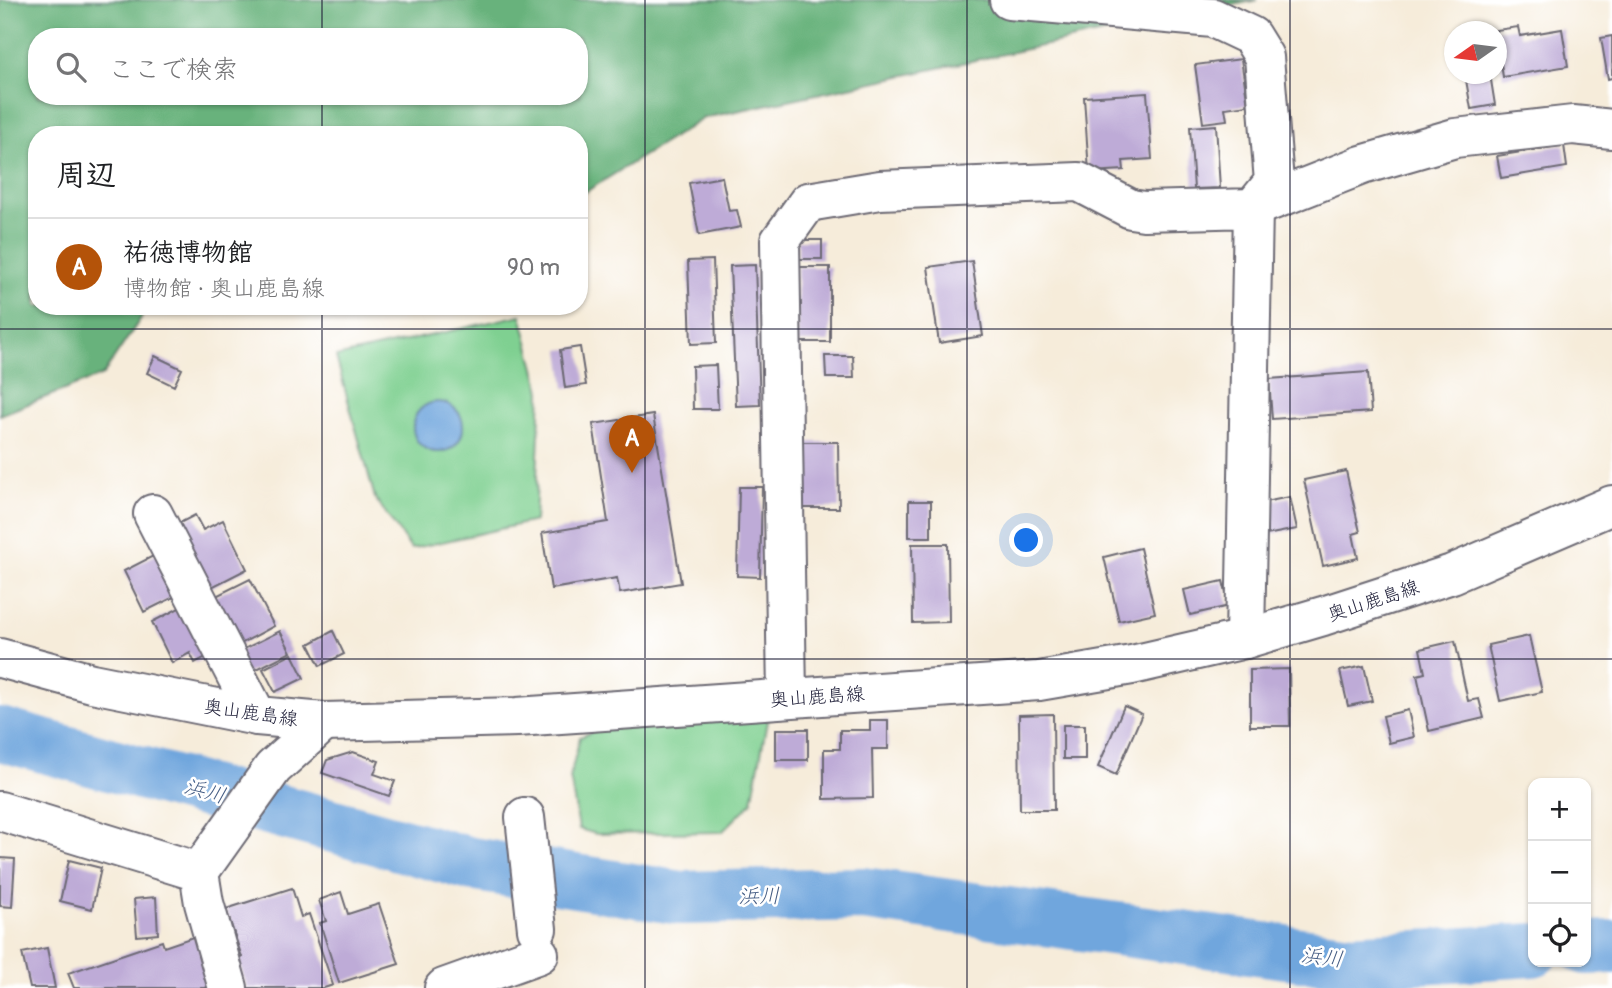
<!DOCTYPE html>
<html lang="ja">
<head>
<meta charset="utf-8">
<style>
	:root { --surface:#fff; --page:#f2f2f2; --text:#202124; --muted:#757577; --line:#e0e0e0; --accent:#b45309 }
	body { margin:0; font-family:Pangolin,"Klee One",sans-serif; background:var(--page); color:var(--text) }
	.controls { position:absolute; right:21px; bottom:21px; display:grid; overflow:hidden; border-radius:14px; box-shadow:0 2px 5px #0004 }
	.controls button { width:63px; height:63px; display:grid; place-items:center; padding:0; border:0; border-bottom:2px solid var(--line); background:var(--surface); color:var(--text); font:35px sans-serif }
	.compass { position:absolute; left:1444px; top:21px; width:63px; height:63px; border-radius:50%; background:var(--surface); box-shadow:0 2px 5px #0004; rotate:256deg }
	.you { position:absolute; left:1027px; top:541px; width:24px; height:24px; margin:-18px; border:5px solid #fff; border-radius:50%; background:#1a73e8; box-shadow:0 0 0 10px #1a73e833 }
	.badge { display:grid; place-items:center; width:46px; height:46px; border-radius:50%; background:var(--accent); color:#fff; font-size:23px; font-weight:700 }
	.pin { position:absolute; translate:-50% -58px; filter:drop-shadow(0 2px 4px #0008) }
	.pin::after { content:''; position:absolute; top:37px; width:24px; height:21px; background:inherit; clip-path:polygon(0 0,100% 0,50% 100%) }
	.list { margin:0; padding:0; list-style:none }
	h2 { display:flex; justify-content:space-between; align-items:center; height:91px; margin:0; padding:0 28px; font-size:30px }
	h2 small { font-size:23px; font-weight:400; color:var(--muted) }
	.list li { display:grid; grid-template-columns:46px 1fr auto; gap:21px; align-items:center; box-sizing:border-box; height:98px; padding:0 28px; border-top:2px solid var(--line) }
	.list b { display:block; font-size:26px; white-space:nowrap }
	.list p { margin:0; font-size:23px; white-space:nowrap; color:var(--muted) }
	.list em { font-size:23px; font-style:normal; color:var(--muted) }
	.icon { flex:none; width:38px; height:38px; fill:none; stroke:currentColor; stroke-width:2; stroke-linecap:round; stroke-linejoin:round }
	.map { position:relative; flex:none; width:1612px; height:988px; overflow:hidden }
	.search { position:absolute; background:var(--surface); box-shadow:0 2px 5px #0004; left:28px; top:28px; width:560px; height:77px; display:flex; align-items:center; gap:18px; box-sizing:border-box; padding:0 24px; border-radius:28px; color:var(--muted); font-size:26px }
	.panel { position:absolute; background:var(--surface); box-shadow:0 2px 5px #0004; left:28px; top:126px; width:560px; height:189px; border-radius:28px }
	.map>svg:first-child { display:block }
	.green { fill:#7fd091; stroke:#507966; stroke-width:2 }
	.forest { fill:#67b27b; stroke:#446a5b; stroke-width:2; fill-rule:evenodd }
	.water { fill:#6fa6dd; stroke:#48648c; stroke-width:2 }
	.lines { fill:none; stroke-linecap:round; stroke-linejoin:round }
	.river { stroke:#6fa6dd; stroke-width:54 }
	.building { fill:#beabd7 }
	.minor-casing { stroke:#6c6973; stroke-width:42 }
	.major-casing { stroke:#6c6973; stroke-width:42 }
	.minor { stroke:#fff; stroke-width:38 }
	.major { stroke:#fff; stroke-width:38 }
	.grid { fill:none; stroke:#22223b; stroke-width:2; stroke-opacity:0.55 }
	.labels { text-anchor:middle; stroke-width:5; stroke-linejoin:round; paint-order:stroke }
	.street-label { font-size:19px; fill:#22223b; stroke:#fff }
	.water-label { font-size:21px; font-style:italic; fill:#455d84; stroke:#fff }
</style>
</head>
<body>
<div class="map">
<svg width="1612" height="988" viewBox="0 0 1612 988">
	<rect width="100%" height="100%" fill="#fff"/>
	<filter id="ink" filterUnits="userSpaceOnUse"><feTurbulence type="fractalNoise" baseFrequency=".0143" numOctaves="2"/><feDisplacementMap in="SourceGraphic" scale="14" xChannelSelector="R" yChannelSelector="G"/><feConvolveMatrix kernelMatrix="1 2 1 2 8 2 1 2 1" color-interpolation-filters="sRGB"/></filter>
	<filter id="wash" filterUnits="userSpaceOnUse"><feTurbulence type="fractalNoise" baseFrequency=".00686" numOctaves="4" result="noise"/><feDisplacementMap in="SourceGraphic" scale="28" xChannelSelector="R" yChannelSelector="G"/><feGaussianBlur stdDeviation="1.57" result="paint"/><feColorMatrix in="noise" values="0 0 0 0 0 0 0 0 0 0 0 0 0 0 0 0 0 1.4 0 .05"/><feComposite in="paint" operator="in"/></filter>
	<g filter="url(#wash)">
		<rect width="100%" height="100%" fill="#f6ecda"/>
		<path class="green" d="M521,315l20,76 -6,130 -124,28 -36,-51 -39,-141z
			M768,716l-16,86 -30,30 -126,2 -17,-5 -9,-52 10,-40 31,-13z"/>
		<path class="forest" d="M0,0h1257l-553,118 -125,78v-61h-542v171h112l-46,69 -103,40zM37,37h542v59h-542z"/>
		<path class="water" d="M413 427a25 25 0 1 1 50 0a25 25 0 1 1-50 0Z"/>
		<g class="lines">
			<path class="river" d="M0,734l471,130 210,34 182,-4 488,67 182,-11
				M1586,948l26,-1"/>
		</g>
		<g id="blocks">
			<path class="building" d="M1518,27l2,9 42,-7 6,37 -65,11 -7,-47z
				M1612,36v42l-4,1 -7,-41z
				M1241,59l7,46 -23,3 2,12 -24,3 -8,-58z
				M1465,74h25l5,31 -24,4z
				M1147,93l5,66 -29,2 1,9 -35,2 -5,-75z
				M1216,125l4,63 -26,1 -4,-62z
				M1564,145l3,22 -66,11 -4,-22z
				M722,177l7,34 8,-1 4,17 -42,8 -10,-52z
				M798,240h24v19h-24z
				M713,260l3,83 -25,1 -3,-83z
				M972,261l11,75 -44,7 -11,-76z
				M755,265l5,140 -24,1 -6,-140z
				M797,267h33v75h-32z
				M580,347l6,38 -21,3 -5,-38z
				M155,356l27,13 -8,17 -27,-13z
				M825,356h28l1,22h-28z
				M716,365l2,44h-25l-1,-43z
				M1368,372l3,40 -99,7 -3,-40z
				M653,415l28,168 -61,10 -3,-15 -66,11 -9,-56 66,-11 -15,-98z
				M802,442h36l1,66h-37z
				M1346,471l14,61 -7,2 5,24 -35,8 -19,-86z
				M739,487h23l-2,90 -23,-1z
				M1290,497l7,32 -31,6 -7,-32z
				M909,501h22v36h-22z
				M195,515l8,15 20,-10 24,49 -43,22 -32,-64z
				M912,544h36l1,78 -36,1z
				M1140,548l15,65 -36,8 -15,-64z
				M157,554l21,41 -34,17 -20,-41z
				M250,579l24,47 -39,21 -25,-48z
				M1223,581l6,25 -39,9 -6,-25z
				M183,606l25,50 -13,7 -5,-10 -18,10 -20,-41z
				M280,631l11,21 -44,22 -11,-21z
				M333,631l11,23 -24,12 -11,-22z
				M1529,636l13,56 -42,9 -12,-56z
				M1455,641l13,60 11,-2 5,19 -55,13 -12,-56 8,-2 -5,-24z
				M292,654l12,24 -29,14 -12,-23z
				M1364,666l8,35 -24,5 -8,-35z
				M1289,669l1,57h-40v-56z
				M1124,706l18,8 -26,61 -18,-8z
				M1408,710l6,27 -25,6 -6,-27z
				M1053,714l1,96h-34l-1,-95z
				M870,720h18v29h-16l1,49 -49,1v-50h16v-19h30z
				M1063,725h22v34h-22z
				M776,729h32v31h-32z
				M353,752l26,9 -5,13 21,7 -6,15 -67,-23 5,-13z
				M0,858l15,1 -3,48 -12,-1z
				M69,860l32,8 -9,41 -32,-8z
				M292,888l9,29 8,-3 24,71 -9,3h-77l-9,-30 4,-1 -16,-48z
				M341,892l7,22 31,-10 20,60 -60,19 -19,-60 6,-2 -7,-21z
				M156,897l2,37 -21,2 -3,-37z
				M196,936l14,52h-136l-6,-15 94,-32 2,6z
				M47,948l8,40h-25l-8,-35z"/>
		</g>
	</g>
	<g filter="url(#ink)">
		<use href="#blocks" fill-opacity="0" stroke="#6c6973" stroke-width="2"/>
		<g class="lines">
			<g class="minor-casing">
				<path id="minor" d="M1009,0l204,18 38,18 13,21 10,125 -21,26 -8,431
					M153,514l104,202
					M787,697l-7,-456 28,-39 72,-12 199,-8 52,27 13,2 109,-3 109,-43 93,-27 118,-13 39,4
					M0,811l199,61
					M525,817l12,112
					M228,988l-24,-85 -5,-31 74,-104 51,-46
					M444,988l95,-34"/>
			</g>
			<g class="major-casing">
				<path id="major" d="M0,658l92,25 165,33 67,6 193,-5 522,-36 93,-16 113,-26 78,-23 129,-42 160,-69"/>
			</g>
			<use href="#minor" class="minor"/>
			<use href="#major" class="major"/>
		</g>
	</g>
	<path class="grid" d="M322,0v37M645,0v988M967,0v988M1290,0v988M322,96v39M322,306v682M0,329h1612M0,659h1612"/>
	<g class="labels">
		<g class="street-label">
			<text transform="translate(1373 600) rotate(-18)" y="7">奥山鹿島線</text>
			<text transform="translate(817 696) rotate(-4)" y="7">奥山鹿島線</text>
			<text transform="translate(251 712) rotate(8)" y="7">奥山鹿島線</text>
		</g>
		<g class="water-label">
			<text transform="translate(205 791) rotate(15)" y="7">浜川</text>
			<text transform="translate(759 896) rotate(-1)" y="7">浜川</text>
			<text transform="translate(1322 957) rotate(7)" y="7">浜川</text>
		</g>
	</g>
</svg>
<div class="controls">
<button>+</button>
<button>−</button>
<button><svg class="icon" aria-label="locate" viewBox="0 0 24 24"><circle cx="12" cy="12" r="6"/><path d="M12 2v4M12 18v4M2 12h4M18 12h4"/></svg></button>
</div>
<svg class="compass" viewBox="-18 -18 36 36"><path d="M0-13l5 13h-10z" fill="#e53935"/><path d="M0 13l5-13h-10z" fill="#757577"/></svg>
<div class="you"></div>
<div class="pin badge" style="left:632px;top:473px">A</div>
<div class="search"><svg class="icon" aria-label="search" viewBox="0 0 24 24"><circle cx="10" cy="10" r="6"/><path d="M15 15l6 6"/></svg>ここで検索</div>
<section class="panel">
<h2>周辺<small></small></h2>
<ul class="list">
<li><span class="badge">A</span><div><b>祐徳博物館</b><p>博物館 · 奥山鹿島線</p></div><em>90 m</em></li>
</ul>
</section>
</div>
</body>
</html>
